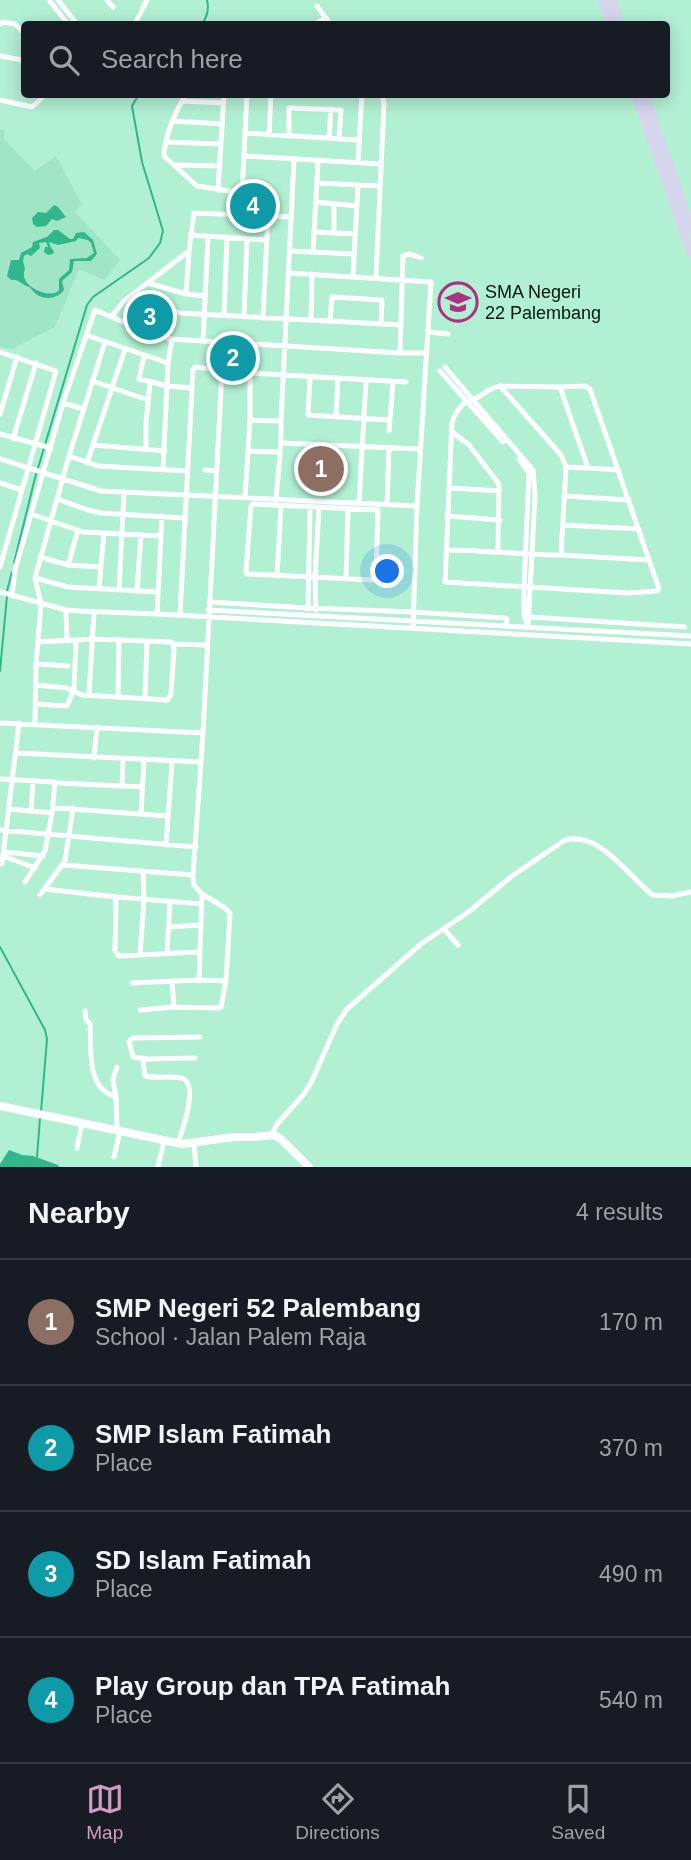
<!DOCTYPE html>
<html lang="en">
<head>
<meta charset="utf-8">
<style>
	:root { --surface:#171b24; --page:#20242c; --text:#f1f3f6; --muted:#9ea1a6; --line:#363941; --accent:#d29bc1 }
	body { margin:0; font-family:Helvetica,sans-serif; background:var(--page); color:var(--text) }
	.you { position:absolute; left:388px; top:572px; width:24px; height:24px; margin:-18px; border:5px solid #fff; border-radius:50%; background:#1a73e8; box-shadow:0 0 0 10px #1a73e833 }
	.badge { display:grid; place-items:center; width:46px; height:46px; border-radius:50%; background:var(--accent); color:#fff; font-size:23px; font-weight:700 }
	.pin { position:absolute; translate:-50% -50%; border:4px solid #fff; box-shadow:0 2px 7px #0006 }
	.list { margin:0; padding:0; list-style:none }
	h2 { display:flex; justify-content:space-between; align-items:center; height:91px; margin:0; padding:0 28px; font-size:30px }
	h2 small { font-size:23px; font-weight:400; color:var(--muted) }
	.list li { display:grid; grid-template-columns:46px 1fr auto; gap:21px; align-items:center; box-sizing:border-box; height:126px; padding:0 28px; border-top:2px solid var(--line) }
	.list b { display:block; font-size:26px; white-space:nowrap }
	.list p { margin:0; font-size:23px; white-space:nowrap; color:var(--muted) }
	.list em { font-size:23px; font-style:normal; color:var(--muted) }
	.icon { flex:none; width:38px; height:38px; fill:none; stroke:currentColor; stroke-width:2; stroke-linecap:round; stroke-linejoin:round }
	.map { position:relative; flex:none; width:691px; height:1167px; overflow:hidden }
	.search { position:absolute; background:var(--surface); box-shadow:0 4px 18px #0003; left:21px; right:21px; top:21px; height:77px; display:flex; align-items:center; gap:18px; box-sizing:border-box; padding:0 24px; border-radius:7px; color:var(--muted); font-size:26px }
	.sheet { height:595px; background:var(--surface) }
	nav { display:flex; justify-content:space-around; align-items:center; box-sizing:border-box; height:98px; border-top:2px solid var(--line); background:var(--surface); font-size:19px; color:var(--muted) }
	nav a { display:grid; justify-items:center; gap:4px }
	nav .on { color:var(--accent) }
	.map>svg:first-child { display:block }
	.built { fill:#9fe5c6 }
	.water { fill:#31b78a; fill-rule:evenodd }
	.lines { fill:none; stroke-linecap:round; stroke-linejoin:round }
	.stream { stroke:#31b78a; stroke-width:2 }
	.street { stroke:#fff; stroke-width:5 }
	.secondary { stroke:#fff; stroke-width:8 }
	.highway { stroke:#d5d5ec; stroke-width:10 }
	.labels { text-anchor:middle; stroke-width:5; stroke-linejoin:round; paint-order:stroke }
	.poi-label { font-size:18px; fill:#00150c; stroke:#b2f0d4; text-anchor:start }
</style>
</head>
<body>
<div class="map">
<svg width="691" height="1167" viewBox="0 0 691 1167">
	<rect width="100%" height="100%" fill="#b2f0d4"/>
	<path class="built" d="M0,130h5l-1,9 31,32 21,-15 26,48 -7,8 45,48 -16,20 -25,-11 -24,58 -43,22 -12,-2z"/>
	<path class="water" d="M54,205l4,2 8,10 -9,4 -5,-2 -6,7 -9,1 -4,-3 -1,-6 6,-6 8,1z
		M54,230h4l12,9h3l3,-6 8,-1 9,8 4,14 -6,7h-17l-2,11 -10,9 2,9c-9,12 -27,10 -34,-3 -8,-1 -11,-9 -19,-7l-4,-4 4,-16h8l2,-7 11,-6 1,-5 14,-5zM78,238l10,2 3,3 3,10 -7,5 -17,1 -1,11 -10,9c0,1 0,10 0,11 -6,10 -42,-3 -34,-21l-2,-8 1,-5 3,-2 4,2 9,-8 -1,-5 7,-1 2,5h-3l-1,5 4,3 5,-1 1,-3 -3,-3 -2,-6 9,3 18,-4z
		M9,1150l13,5 11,1 25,9 1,2h-59v-3z"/>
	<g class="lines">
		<path class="stream" d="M202,24c5,-7 7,-16 5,-24
			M38,468l49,-163 6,-8 56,-39 11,-15 3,-12 -21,-69 -10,-56 7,-12
			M14,563l22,-89
			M7,591l5,-19
			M0,671l7,-75
			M0,947l45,83 2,9 -6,73
			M37,1157l3,-39"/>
		<path class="street" d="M49,0l19,24
			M58,0l19,24
			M107,0l6,7
			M317,6l13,18
			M0,24l3,-2 12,2 9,9
			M135,24l12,-24
			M315,24l11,-6
			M0,56l22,4 2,-2
			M187,94c-11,14 -23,45 -23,62l33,30 45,7
			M0,100l32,7 14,-13
			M182,101l42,2
			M173,121l49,3
			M245,133l114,7
			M269,135l2,-41
			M289,135v-27l52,2 -2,29
			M329,138l2,-29
			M166,142l55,2
			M244,156l136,8
			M358,162l4,-68
			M175,165l45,1
			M317,183l62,3
			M218,190l6,-96
			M316,202l41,4
			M241,215l6,-121
			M314,232l41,2
			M334,233v-29
			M190,235l77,5
			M290,251l64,3
			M313,252l5,-91
			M288,273l143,9 -14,224 -4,122
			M353,277l5,-92
			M376,277l8,-173 -2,-10
			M148,283l38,11 19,2
			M186,294l3,-43
			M133,295l47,18 221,12
			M224,315l3,-78
			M112,316l12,-15 65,-50 5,-38 97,4
			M244,316l3,-77
			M263,318l5,-102
			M311,320l1,-46
			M330,321l2,-24 50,3 -1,24
			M428,332l20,2
			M86,335l82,28
			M203,341l5,-104
			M0,352l56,19 -56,196
			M400,353l3,-97 7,-2 11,4
			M144,356l-5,23 29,7 23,2
			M445,367l88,103 2,26 -7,132
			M440,371l63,71
			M237,372l13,1
			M310,377l-2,38 82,5
			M92,381l56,19
			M500,386l61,69 5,12 -5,88 88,5 -59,-171 -5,-3 -25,1 -60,-1c-14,2 -21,15 -34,15l-8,9 -6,12 -7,160 184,11 28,-2 2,-3 -10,-28
			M560,387l28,81 31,2
			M63,403l21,6
			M0,414l17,-57
			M336,417l2,-39
			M250,420l31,1
			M389,431l4,-49
			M451,431l18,14 30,39 -1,68
			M0,434l51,14
			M13,439l23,-76
			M281,443l139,6
			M93,445l72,6
			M146,449v-25l4,-42
			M248,451l31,1
			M69,456l29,10 88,5
			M0,459l101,32 316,15
			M519,459l10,14 -5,114v28l4,12
			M87,463l38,-114
			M566,467l22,1
			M163,469l5,-106 4,-24
			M205,470l11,1
			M0,483l22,7
			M449,488l51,3
			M564,496l65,4
			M245,498l5,-78v-47l156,9
			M57,499l31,11 13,3 83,5
			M276,500c2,-27 6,-53 5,-79l13,-261
			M359,503l7,-123
			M253,504l125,6 -2,67 -4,3 -125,-6 -1,-3 5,-65z
			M387,504l2,-57
			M31,514l52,18 78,4
			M447,516l53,4
			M563,525l76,4
			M446,550c38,0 76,5 115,5
			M40,557l28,8 32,2
			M68,565l10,-35
			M277,576l4,-70
			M35,578l33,9 90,5
			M346,578l2,-69
			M99,588l5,-55
			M119,590l5,-97
			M137,591l4,-56
			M0,592l66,18 13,1 78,3 534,30
			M12,596l3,-26 48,-167 32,-93 45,19 31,10 229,14h26
			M209,602l99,6 106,4 91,6 2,1v7
			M308,609l2,-101
			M66,610l1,31
			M208,610l483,26
			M316,610l-1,-33 4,-69
			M157,614l5,-98
			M180,615l13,-246 2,-2 27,3
			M530,617l155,10
			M173,644l34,1
			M36,664l32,2
			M36,685l31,3 15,7 86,5 3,-6 3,-44 -1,-6 -2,-2 -78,-3 -55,3
			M89,695l5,-83
			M118,697l1,-57
			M145,698l2,-56
			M36,704l30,2c5,-4 3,-11 8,-15l2,-51
			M0,723l203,10
			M35,724l1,-60 5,-60 -6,-26 34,-122 36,-114
			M16,753l185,9
			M94,758l3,-31
			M0,779l55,3 -3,31 -7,38 -20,31
			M59,783l83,4
			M122,786l1,-27
			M56,808l112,8
			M9,809l43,4
			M31,811l2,-30
			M141,813l3,-53
			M0,830l196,17
			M166,845l6,-83
			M4,852l39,4
			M3,856l32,12
			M2,864l17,-141
			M63,865l130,10
			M45,889l71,8 86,7
			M40,895l25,-34 8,-53
			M116,897l-1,54 4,5 81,-4
			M169,927l32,-2
			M444,929l14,16
			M140,954l4,-55 -1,-28
			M167,954l3,-53
			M199,980l3,-86 -8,-9 -1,-10 10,-142 19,-363v-27
			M172,981l2,26
			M132,983l67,-3 27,1
			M140,1010l34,-3 43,1 4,-1 5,-26 4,-68 -5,-5 -23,-14
			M85,1011l1,9 4,4c2,26 -5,64 26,73l1,33
			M195,1058l-47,1 -15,-2 -4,-16 4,-3 67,-1
			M143,1059l2,17c10,3 31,-1 39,3 14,9 -2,52 -6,64
			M116,1097l-3,-18 4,-12
			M271,1135l7,-12 26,-29 7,-11 26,-59 10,-15 74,-65 46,-31 45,-37 53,-36c36,-9 63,37 88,55l19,1 19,-4
			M194,1144l2,23
			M77,1148l5,-25
			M114,1157l6,-26
			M158,1167l6,-26"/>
		<path class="secondary" d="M0,1106l182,38 52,-7h19l21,-2 7,4 28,28"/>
		<path class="highway" d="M603,0l8,24
			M611,0l9,24
			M636,94l55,158
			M644,94l47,134"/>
	</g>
	<defs>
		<g id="school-ring" transform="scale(2.0125)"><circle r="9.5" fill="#b2f0d4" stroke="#ad3081" stroke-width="1.5"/><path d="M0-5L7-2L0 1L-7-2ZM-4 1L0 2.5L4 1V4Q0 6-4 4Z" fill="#ad3081"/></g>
	</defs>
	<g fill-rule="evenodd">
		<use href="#school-ring" x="458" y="302"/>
	</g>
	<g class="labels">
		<g class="poi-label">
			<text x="485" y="298">SMA Negeri<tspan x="485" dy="21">22 Palembang</tspan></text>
		</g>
	</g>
</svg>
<div class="you"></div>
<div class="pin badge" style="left:321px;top:469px;background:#8d6e63">1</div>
<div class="pin badge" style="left:233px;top:358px;background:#0f9aa8">2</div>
<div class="pin badge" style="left:150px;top:317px;background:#0f9aa8">3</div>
<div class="pin badge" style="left:253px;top:206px;background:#0f9aa8">4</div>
<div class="search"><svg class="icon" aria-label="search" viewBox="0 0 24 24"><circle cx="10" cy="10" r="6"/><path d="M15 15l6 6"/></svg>Search here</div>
</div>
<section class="sheet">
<h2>Nearby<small>4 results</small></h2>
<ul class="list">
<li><span class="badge" style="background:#8d6e63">1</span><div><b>SMP Negeri 52 Palembang</b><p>School · Jalan Palem Raja</p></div><em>170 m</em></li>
<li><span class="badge" style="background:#0f9aa8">2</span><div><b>SMP Islam Fatimah</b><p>Place</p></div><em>370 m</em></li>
<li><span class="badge" style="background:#0f9aa8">3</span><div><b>SD Islam Fatimah</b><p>Place</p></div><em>490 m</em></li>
<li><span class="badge" style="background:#0f9aa8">4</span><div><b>Play Group dan TPA Fatimah</b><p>Place</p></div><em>540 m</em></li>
</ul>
</section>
<nav>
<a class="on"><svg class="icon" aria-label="map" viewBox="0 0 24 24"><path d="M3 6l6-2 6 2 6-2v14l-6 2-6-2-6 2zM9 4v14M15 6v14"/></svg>Map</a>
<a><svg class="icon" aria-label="directions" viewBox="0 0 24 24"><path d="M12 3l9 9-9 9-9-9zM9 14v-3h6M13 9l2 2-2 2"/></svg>Directions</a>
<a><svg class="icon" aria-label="saved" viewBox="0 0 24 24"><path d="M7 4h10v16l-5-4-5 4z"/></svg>Saved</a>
</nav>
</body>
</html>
